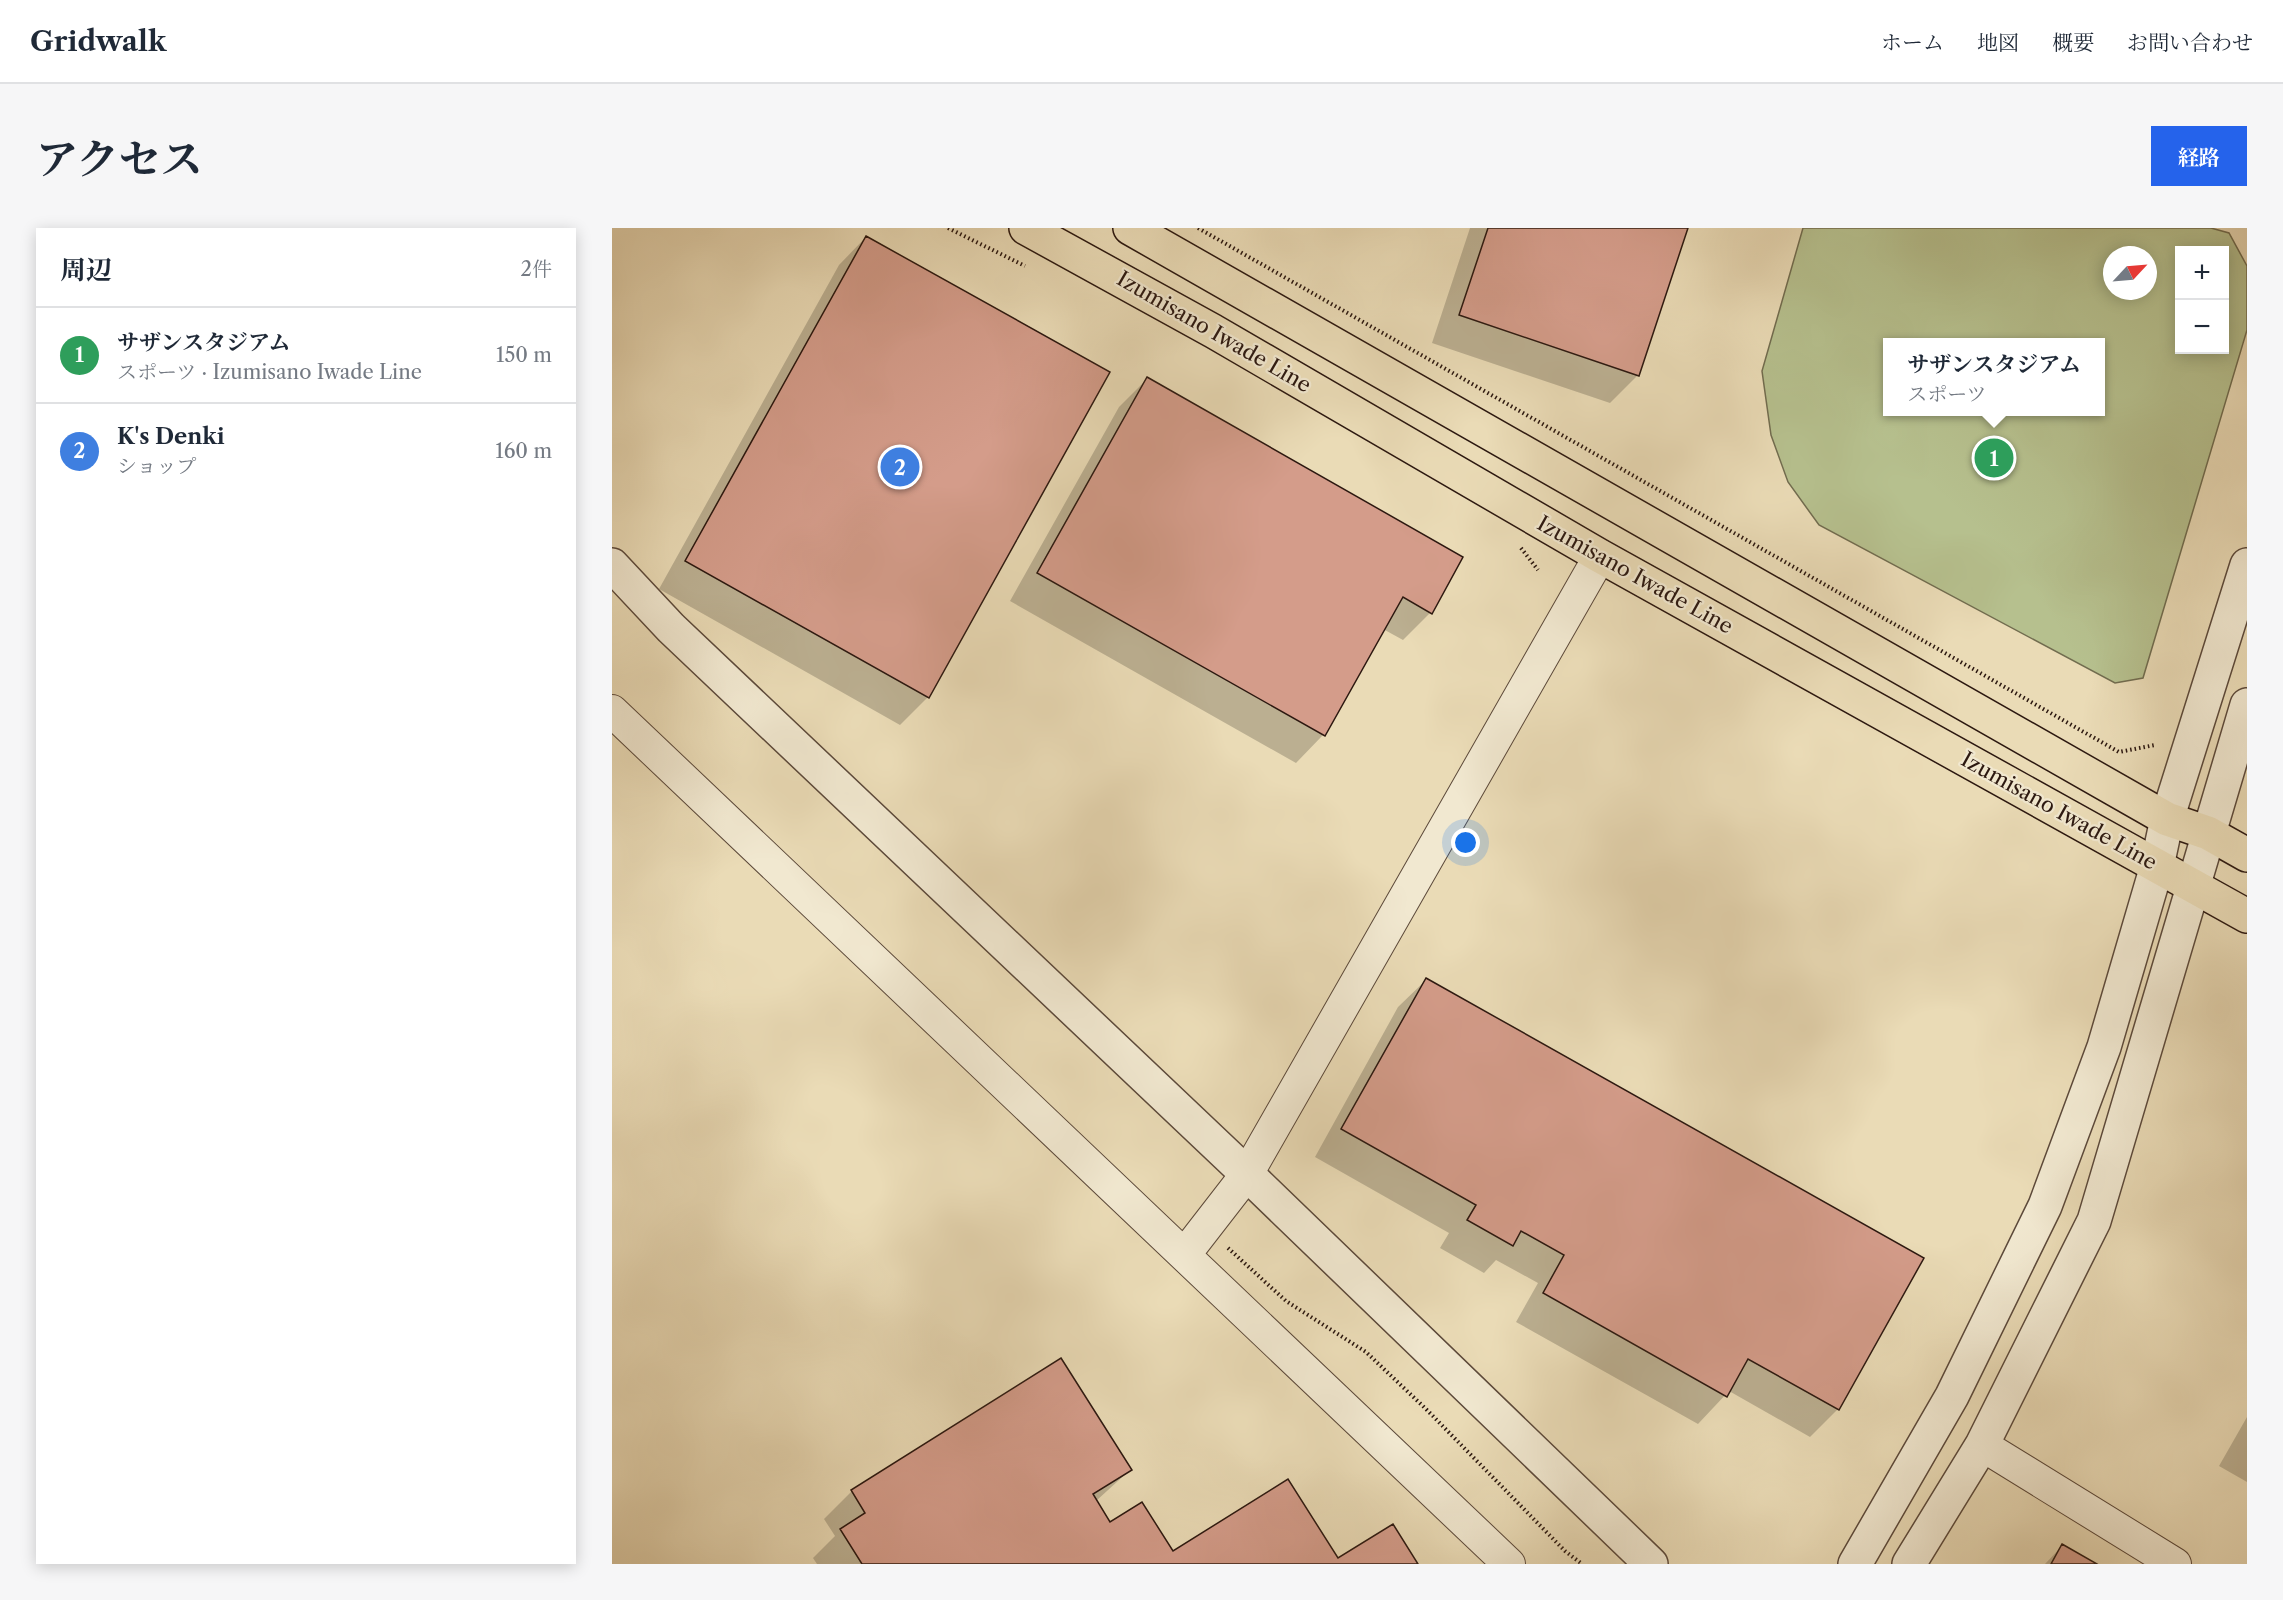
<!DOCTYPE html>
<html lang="ja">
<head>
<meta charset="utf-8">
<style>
	:root { --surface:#fff; --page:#f6f6f7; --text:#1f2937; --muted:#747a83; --line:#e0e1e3; --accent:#2563eb }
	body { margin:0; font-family:"Libre Caslon Text","Noto Serif JP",serif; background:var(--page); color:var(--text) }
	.controls { position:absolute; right:18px; top:18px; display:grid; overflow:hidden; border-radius:0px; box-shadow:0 3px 15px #0003 }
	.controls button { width:54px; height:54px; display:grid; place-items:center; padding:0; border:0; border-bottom:2px solid var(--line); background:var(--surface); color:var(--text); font:30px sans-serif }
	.compass { position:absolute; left:1491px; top:18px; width:54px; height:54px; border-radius:50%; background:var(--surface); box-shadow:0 3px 15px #0003; rotate:64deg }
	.you { position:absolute; left:854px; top:615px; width:21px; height:21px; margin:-15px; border:4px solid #fff; border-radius:50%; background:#1a73e8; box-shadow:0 0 0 9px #1a73e833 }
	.badge { display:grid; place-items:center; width:39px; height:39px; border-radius:50%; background:var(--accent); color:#fff; font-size:20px; font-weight:700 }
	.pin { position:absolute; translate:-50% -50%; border:3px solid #fff; box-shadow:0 2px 6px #0006 }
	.popup { position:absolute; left:1271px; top:110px; width:222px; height:78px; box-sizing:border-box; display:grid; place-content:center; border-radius:0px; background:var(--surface); filter:drop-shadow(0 2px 4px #0005); font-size:20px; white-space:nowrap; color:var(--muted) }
	.popup b { font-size:22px; color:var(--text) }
	.popup::after { content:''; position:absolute; left:50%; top:100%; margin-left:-12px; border:12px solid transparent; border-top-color:var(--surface) }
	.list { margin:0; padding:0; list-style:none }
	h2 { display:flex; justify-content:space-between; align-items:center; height:78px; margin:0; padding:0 24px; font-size:26px }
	h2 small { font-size:20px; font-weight:400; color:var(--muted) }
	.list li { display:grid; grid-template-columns:39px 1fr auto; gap:18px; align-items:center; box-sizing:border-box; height:96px; padding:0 24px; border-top:2px solid var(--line) }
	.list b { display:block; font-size:22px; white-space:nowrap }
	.list p { margin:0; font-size:20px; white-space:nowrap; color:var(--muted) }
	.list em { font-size:20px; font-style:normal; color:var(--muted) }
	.map { position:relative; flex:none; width:1635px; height:1336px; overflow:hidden; border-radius:0px }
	header { display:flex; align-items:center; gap:36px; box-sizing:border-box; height:84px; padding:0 30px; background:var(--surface); border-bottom:2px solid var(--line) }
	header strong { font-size:28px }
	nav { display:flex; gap:33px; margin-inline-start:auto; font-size:21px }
	.intro { display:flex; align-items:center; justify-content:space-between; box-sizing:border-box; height:144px; padding:0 36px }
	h1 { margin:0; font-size:42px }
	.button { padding:15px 27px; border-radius:0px; background:var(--accent); color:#fff; font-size:21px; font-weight:700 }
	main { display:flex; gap:36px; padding:0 36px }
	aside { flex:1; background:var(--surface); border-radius:0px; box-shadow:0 3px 15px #0003 }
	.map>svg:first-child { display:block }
	.green { fill:#b6c08e; stroke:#716c4f; stroke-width:1.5; fill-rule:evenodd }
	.shadow { fill:#0003 }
	.building { fill:#d49c8a; stroke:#2c1810; stroke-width:1.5 }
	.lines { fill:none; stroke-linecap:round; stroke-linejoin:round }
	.minor-casing { stroke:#5c493a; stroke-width:34 }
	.tertiary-casing { stroke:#5c493a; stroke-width:36 }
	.primary-casing { stroke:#2c1810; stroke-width:36 }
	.path { stroke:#2c1810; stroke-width:4; stroke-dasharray:1.5 3; stroke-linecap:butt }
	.minor { stroke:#f1e8d0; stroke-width:32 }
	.tertiary { stroke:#f1e8d0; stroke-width:33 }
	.primary { stroke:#eadbb6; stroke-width:33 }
	.labels { text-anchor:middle; stroke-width:4.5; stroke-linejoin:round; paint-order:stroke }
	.street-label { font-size:21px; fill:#2c1810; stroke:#f1e8d0 }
</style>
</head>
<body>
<header>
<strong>Gridwalk</strong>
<nav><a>ホーム</a><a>地図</a><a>概要</a><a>お問い合わせ</a></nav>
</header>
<div class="intro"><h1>アクセス</h1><a class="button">経路</a></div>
<main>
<aside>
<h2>周辺<small>2件</small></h2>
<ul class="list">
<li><span class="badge" style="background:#2e9e5b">1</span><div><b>サザンスタジアム</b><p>スポーツ · Izumisano Iwade Line</p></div><em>150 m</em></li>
<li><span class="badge" style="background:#3f7fe0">2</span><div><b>K's Denki</b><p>ショップ</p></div><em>160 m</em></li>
</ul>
</aside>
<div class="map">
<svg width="1635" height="1336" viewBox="0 0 1635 1336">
	<rect width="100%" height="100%" fill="#eadbb6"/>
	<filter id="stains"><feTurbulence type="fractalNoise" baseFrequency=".00333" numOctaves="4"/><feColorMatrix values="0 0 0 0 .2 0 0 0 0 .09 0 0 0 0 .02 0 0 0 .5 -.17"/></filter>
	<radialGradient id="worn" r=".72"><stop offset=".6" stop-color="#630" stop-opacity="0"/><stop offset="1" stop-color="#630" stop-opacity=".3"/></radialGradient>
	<path class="green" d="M1191,0h408l18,5 18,33v64l-104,348 -28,5 -296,-158 -31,-43 -17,-47 -9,-64zM1568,22h44v100h-44zM1500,27h36v36h-36zM1276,115h212v69h-212z"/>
	<path class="shadow" d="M858,0h217l-49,147 -28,28 -178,-60z
		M254,9l62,460 -28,28 -241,-136 180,-324z
		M535,151l283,234 -27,27 -20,-11 -60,106 -27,28 -286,-162 109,-194z
		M814,752l412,429 -28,28 -81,-46 -31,33 -182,-102 22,-39 -42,-23 -12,13 -44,-25 9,-15 -134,-76 83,-150z
		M1635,1189v65l-28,-16z
		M518,1242l-34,31 14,23 63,30 164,6 55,-34 24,38h-599l-4,-6 22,-22 -11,-17 28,-28z
		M1450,1318l32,18h-49z"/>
	<path class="building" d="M876,0h200l-49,148 -180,-61z
		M254,8l244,136 -181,326 -244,-137z
		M535,149l316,180 -31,57 -29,-17 -78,139 -288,-163z
		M814,750l498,280 -85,152 -91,-51 -21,38 -184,-104 21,-38 -43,-24 -8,15 -46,-26 9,-15 -135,-76z
		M449,1130l71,112 -39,24 17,28 32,-20 31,49 115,-72 50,79 55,-34 25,40h-556l-22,-35 25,-16 -14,-23z
		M1450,1316l35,20h-46z"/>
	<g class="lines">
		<g class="minor-casing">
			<path id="minor" d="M0,483l897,853
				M573,1026l62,-80 353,-618
				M1370,1217l193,119"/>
		</g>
		<g class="tertiary-casing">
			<path id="tertiary" d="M0,337l59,63 576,546 404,390
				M1243,1336l97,-168 93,-190 59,-159 53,-181 10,-47 80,-254
				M1297,1336l73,-119 112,-224 153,-516"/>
		</g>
		<g class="primary-casing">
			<path id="primary" d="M414,0l187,103 387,225 647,360
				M518,0l1037,591 41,14 39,22"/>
		</g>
		<path class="path" d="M336,0l77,38
			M586,0l921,524 36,-7
			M909,320l17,22
			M616,1020l58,53 80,51 60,57 139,142 17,13"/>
		<use href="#minor" class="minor"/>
		<use href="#tertiary" class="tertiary"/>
		<use href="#primary" class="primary"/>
	</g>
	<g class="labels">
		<g class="street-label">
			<text transform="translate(602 104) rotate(30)" y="7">Izumisano Iwade Line</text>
			<text transform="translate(1023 347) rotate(29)" y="7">Izumisano Iwade Line</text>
			<text transform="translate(1447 583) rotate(29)" y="7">Izumisano Iwade Line</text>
		</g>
	</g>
	<rect width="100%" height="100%" filter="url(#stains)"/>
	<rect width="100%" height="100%" fill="url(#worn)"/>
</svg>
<div class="controls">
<button>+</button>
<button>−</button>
</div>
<svg class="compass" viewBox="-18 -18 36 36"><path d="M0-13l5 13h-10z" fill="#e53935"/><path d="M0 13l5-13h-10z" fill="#747a83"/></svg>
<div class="you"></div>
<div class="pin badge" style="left:1382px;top:230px;background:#2e9e5b">1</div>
<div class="popup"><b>サザンスタジアム</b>スポーツ</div>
<div class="pin badge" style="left:288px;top:239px;background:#3f7fe0">2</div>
</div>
</main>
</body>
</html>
